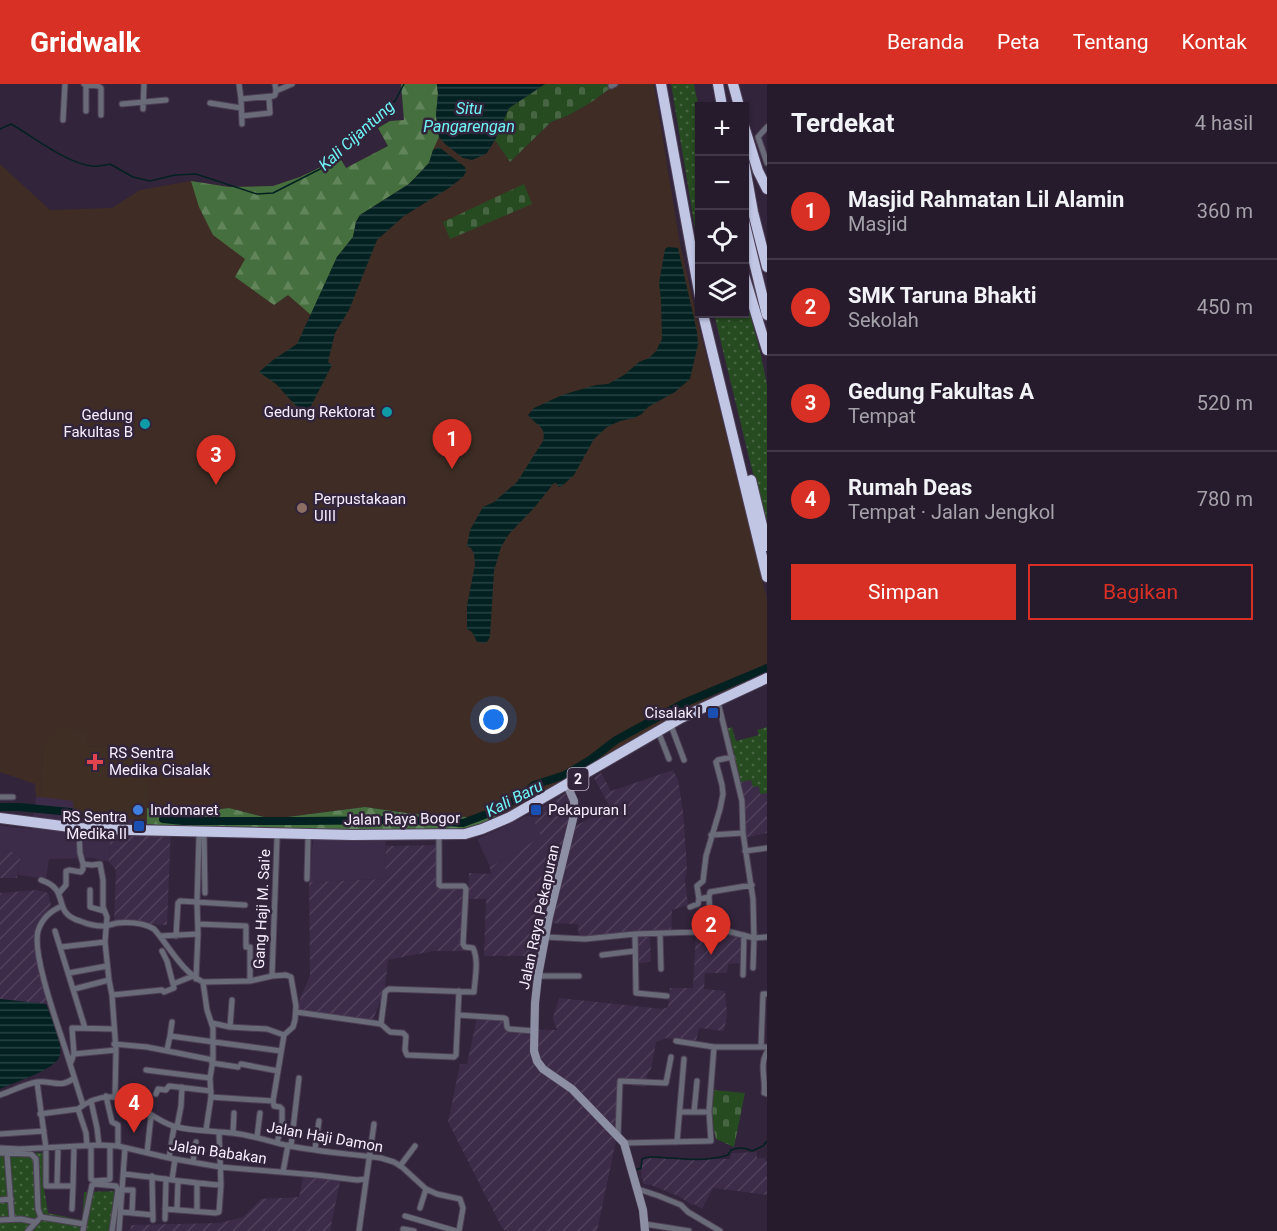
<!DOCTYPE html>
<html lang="id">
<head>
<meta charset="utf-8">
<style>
	:root { --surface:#261b2c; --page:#322838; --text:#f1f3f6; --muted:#a4a1a9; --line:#423948; --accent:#d93025 }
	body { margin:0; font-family:Roboto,sans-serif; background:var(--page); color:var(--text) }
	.controls { position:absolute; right:18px; top:18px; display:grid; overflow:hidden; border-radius:0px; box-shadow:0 2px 4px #0004 }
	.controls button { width:54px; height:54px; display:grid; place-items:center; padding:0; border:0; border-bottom:2px solid var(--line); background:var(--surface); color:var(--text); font:30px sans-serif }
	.you { position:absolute; left:494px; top:636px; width:21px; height:21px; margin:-15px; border:4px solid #fff; border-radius:50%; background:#1a73e8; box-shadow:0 0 0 9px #1a73e833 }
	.badge { display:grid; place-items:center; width:39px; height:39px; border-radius:50%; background:var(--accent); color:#fff; font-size:20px; font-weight:700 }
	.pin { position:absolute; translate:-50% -50px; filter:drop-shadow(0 2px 3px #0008) }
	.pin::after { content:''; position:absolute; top:32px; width:21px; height:18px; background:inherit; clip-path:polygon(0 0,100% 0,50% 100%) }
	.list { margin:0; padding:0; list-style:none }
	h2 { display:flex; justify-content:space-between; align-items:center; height:78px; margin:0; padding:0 24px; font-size:26px }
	h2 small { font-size:20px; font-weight:400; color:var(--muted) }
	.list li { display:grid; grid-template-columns:39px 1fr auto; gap:18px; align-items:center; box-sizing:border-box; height:96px; padding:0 24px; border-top:2px solid var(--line) }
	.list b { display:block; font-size:22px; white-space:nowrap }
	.list p { margin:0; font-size:20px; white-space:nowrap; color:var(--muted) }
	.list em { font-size:20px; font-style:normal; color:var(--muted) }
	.actions { display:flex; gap:12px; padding:18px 24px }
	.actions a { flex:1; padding:14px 0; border:2px solid var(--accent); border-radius:0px; text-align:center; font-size:21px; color:var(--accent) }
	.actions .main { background:var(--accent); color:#fff }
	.icon { flex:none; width:33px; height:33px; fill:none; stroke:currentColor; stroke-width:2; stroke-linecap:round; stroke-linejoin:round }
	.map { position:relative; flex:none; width:767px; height:1147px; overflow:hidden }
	header { display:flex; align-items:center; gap:36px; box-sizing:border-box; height:84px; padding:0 30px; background:var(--accent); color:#fff }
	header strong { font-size:28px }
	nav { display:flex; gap:33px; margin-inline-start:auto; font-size:21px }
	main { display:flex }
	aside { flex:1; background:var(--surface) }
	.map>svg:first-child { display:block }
	.built { fill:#3d2c49 }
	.industrial { fill:url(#industrial-furrows) }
	.education { fill:#3f2d25 }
	.medical { fill:#3f2e24 }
	.grass { fill:url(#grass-dots) }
	.forest { fill:url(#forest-firs) }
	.cemetery { fill:url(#cemetery-stones) }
	.water { fill:url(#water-rules) }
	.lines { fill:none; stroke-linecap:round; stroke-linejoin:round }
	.stream { stroke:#032121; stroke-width:1.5 }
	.river { stroke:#032121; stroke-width:8 }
	.street-casing { stroke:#4e4056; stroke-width:7 }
	.secondary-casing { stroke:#4e4056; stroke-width:9 }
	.highway-casing { stroke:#4e4056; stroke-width:12 }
	.street { stroke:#696c78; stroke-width:5 }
	.secondary { stroke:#8d90a4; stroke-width:8 }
	.highway { stroke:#c1c6e5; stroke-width:10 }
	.culture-dot { fill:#0f9aa8; stroke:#32243b; stroke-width:2 }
	.education-dot { fill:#8d6e63; stroke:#32243b; stroke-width:2 }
	.transit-dot { fill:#1a4fb4; stroke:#32243b; stroke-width:2 }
	.health-dot { fill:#e0444e; stroke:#32243b; stroke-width:2 }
	.shop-dot { fill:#3f7fe0; stroke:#32243b; stroke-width:2 }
	.labels { text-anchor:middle; stroke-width:5; stroke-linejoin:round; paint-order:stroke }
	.shield { fill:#32243b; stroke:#bcb1c4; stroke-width:1.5 }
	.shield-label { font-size:14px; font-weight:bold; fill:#f7eefe }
	.poi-label { font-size:15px; fill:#f7eefe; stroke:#32243b; text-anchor:end }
	.street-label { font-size:15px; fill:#f7eefe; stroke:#32243b }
	.water-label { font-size:16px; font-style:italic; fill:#6ef6f8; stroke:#32243b }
</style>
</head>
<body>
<header>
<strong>Gridwalk</strong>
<nav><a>Beranda</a><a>Peta</a><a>Tentang</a><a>Kontak</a></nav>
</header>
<main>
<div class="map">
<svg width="767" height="1147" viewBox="0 0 767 1147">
	<defs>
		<pattern id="industrial-furrows" width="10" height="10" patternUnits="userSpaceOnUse" patternTransform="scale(1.5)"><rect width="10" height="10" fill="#3d2c49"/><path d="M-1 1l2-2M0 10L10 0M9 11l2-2" fill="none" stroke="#50415b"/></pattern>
		<pattern id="grass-dots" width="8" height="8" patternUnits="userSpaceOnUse" patternTransform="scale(1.5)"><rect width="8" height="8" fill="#274b21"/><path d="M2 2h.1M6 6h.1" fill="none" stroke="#476542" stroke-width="1.8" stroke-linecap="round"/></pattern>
		<pattern id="forest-firs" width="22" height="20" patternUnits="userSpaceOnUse" patternTransform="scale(1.5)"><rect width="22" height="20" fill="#456f3e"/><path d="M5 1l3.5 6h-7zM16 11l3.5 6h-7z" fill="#61845b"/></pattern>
		<pattern id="cemetery-stones" width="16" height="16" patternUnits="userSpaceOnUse" patternTransform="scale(1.5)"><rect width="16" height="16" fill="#274b21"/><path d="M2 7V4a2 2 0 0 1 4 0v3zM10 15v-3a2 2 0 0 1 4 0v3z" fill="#476542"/></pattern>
		<pattern id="water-rules" width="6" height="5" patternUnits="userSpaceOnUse" patternTransform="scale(1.5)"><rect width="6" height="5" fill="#032121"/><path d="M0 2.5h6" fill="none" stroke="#284242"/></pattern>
	</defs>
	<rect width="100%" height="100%" fill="#32243b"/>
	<path class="built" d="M149,660l-2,80h-36l-2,38 -17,-4 -43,1 -3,20 -28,-4 3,-22 -21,-2v-25l31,3 5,-32h4z
		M531,730l11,23 -52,30 -13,-28z
		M386,745l-1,50 -76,3 5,-52z"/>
	<path class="industrial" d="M673,686l5,10 5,31 4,56 -2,13 3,25 -16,5 -1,26 -21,1 1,25 -12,1 -3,-26 -57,3 -1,-16 -32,-1 -5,33h-57l2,-57h-21l-1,52h-31l-45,9 -3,28 -13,35 -39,-3 -35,-9v-7l12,-29 -1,-93 76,-3 1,-33 56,-1 1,43 26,2v-17l22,1 -1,-7 51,-30 -10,-23 37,-22 6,13 -2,23 38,-21 -16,-29 7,-5 10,18z
		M751,696l8,6 1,8 7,-1v40l-23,5 1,-37 -5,-19z
		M111,740h35l25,2 -4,99 -53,-3 2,-52 -7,-8z
		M0,767l21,2 -4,25h-17z
		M37,806l11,3 3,13 -14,17v15l11,52 -2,14 -46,-5v-106z
		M696,850h45v29l-13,1 -1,9h-22l-1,16 21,2 2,24 -3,16 -25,-3 -3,13 -13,-2v2l-17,-3 -10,4 -5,27 -4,6 -2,12 -23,-3 -4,47 -21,100h-91l-4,-3 -54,-106 12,-58h7l10,-46 32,-1 1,12 47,1 -4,-12 6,-20 104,11 5,-2 2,-19h23z
		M757,1068v6h8l2,5v32l-54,-7 -11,21 -8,-5 -2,1 -14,-9 -27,-11 -8,-1v-5l-2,-1 1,-15 1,-3 4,-2 31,1h52l2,-6z
		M303,1093l37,4 -10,50h-200l1,-6 89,-2 23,-6 18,-18 38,-2z"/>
	<path class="education" d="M432,0h5l1,10 -2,21 3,22 47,17 9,-14 15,22 41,-40 16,-6 23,-13 22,-17 4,-2h38l26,160 22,95 65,260v65l-20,9 2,9 -37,14 -211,120 -34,1 -54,-3 -48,-7 -93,12 -43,-11 -48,6 -34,-6 2,-64 -62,3 -44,-1 -2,51h-5l-1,-13 -35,-12v-608l50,46 62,-2 28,-18 51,-9 38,6 44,-1 27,-9 40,-19 6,10 42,-22 -10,-18 12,-7 14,-1z"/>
	<path class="medical" d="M58,643l27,5 2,15 62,-3 -2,76 -73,-3 -1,-16 -32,-4 2,-51z"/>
	<path class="grass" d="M671,0h23l6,30 -1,138z
		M745,212l16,59 6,30v146l-53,-217h30z
		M732,643l4,14 23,-6 -2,-5 10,-3v66l-7,1 -1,-8 -6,1 -2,-7 -11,2 -14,-53z
		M0,1068l44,1v35l4,25 34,7 2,-28 38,-1 -2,40h-120z"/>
	<path class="forest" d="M401,0h36l1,10 -2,21 3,22 -6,13 -4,13 -20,21 -49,31 -4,7 -3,15 -16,20 -26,58 -23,-20 -14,10 -39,-28 10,-18 -32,-24 -14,-28 -8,-26 38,6 44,-1 27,-9 40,-19 6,10 42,-22 -10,-18 12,-7 14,-1z
		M365,723l48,7 54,3 34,-1 7,2 -45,14 -77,-3 -72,1 -143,-4 -24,-2v-16l34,6 48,-6 43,11z"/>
	<path class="cemetery" d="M545,0h71l-26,19 -23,13 -16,6 -41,40 -15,-22 14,-32z
		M524,100l8,20 -82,35 -7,-17z
		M713,1006l32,3 -11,54 -18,-8 -5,-21z"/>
	<path class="water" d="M437,0h108l-36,24 -14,32 -9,14 -14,6 -9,-2 -18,-14 -6,-7 -3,-22 2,-21z
		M439,63l26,20 1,5 -3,5 -14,11 -45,28 -27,24 -28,70 -14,23 -7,29 4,3 -24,47 -13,-7 -19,-21 -17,-12 14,-12 24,-16 40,-87 16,-20 3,-15 4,-7 49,-31 20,-21 4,-13z
		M668,163l10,1 19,84 1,12 -8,35 -15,13 -27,15 -6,7 -8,4 -14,3 -13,6 -13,12 -20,36 -12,11 -3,1 -3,-4h-2l-20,25 -25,26 -8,13 -7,24 -4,66 -3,5 -3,1 -7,-1 -5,-10 -5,-3v-23l8,-42 -1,-10 -3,-6 -4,-2 3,-16 13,-23 11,-5 23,-20 26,-41c4,-15 -8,-16 -15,-26l6,-7 28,-13 34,-10 12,-1 16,-9 15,-13 10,-4 7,-7 6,-12 -1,-38 -2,-18 6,-34z
		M0,915l46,5c5,13 17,37 14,51 -3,15 -46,27 -60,34z"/>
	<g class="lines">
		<path class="stream" d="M0,45l11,-5c23,13 55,39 81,42 5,1 13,-1 18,-2l23,13 17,4 25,-6 21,-1 61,20 16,-1 53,-27 15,-20 32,-31 22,-14 9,-17
			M635,1086l6,-2 1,-9c8,-4 20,-1 29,-1 18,2 39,3 57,-3l3,-5c8,-3 14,-3 21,1l11,-5 4,-5"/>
		<path class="river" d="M0,723h19l51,5
			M163,735l20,2h120l101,-1 59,3 24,-9 13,-8 18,-7 16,-14 31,-10 25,-15 26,-20 68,-37 83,-35"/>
		<g class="street-casing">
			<path id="street" d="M84,0l14,2 3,2v27
				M86,0v27
				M239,0l2,15 32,-3 2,-1 1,-4 -1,-7
				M611,2l4,-2
				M276,7l16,-7
				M241,15l1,25
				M210,19l31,5
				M122,20l44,-4
				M143,25l1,-25
				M242,32l28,-3 -1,-16
				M63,36l2,-36
				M767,43l-9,10 9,26
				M719,622l23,95 1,32 10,66 1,39 13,-1
				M672,644l12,32
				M660,652l9,23
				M732,673l-14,3 -2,2 6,23 1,9 -3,15 -14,47 -3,25 -6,5 2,13 10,-2 1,-5 42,-7
				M0,713h13
				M79,749l1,20 3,11 9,1 8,-1 3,16v27l4,10 -2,25 4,38 3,15 4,55 -1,47
				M711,751l32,-2
				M204,753l1,56
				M745,767l22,-3
				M307,795l1,-40
				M41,796c31,10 9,32 39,41 7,3 16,5 23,5 5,0 10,-2 14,-3 12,-1 27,0 37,6 15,17 28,43 49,53l47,-1 22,-5 5,-137
				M90,806v17l14,4
				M59,809l7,-8v-14l3,-1 12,2 2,-3v-5
				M709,813l2,34
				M62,822c-12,5 -20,12 -24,25 -6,23 19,92 27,117 6,19 12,38 18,57
				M690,823l8,-3 1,-5
				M198,840l48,2v21h4v34
				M55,847l30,97
				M635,850l1,59 31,3
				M660,850l1,35
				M160,852l38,-2
				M176,852l2,-33 2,-2 65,4
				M545,853l40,2 50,-5 92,-3 27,7 -1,30
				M61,863l44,-5
				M162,867l5,10 6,23
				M602,871l33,-4
				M69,889l38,-7
				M743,891l1,-40
				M272,892l14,-1 5,2 5,29 -1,14 -2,7 -9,8 -11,66 1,5 6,1 2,2v17l-5,16
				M538,892h41
				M196,895l2,-45 -1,-32 2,-65
				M203,898l4,28 6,18v32l-3,18 1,19 -5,33
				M74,905l35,-9
				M112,911l50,-5 2,2 10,-4 -1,-4 20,-8
				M296,928l85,12 9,8 13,1 3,3 -1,14 2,5 47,2 2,-2 3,-64
				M458,931l46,3 2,1 1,8 2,2 25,2
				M212,939l18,4 37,2 17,6
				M381,940l4,-32 4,-3 85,3c1,-14 5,-32 -1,-44l-8,-1 -2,-3 3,-55 -2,-3h-23l-2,-1v-50
				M230,943l2,-27
				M170,952l2,-14
				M676,957l38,6h53
				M114,960l33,3 66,13
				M761,963l2,-53h4
				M167,966l3,-14 111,15
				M767,968c-8,13 -1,27 -3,41l3,1
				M74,970l42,-4
				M71,978l3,-8 -2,-26 42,1
				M212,979l26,4
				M241,980l37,7
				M146,986l64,8
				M37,998l9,66v38h27l1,-39
				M156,1010l2,-5 8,1 3,-4 42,5
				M0,1011c12,-4 25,-11 37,-13 15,-2 24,7 37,-4
				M106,1012l6,26 6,3v21
				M211,1013l62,4
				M91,1017l6,27 2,17
				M680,1028h14l3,-31
				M694,1028h11
				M40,1030l38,-5
				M177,1043l4,-21 1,-19
				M233,1049l1,-20
				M0,1050l44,-3
				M618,1051l2,-54 46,2 5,-26
				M257,1053l3,-24
				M677,1058l7,-83
				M624,1059l87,-2 -2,-30 5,-64
				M87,1062l-1,-13 -8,-24c9,-7 22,-13 34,-12 24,2 39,22 61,29 16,5 42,5 59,7 20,2 39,9 58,13 30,6 61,8 91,12l13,4 8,5 24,22 11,5 23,5 3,9 -4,23
				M91,1062v33l3,2 14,-1 2,-1v-33
				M291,1062l8,-68
				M0,1064l20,1 79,-4 19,1 51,12 51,9 96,8 41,5 9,-1
				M315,1065l4,-28
				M0,1069l31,1 5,5 2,50 3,8 43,7 -1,7
				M147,1069l4,-37
				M7,1070l5,65
				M169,1074l5,-31
				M193,1078l3,-20
				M400,1082l15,-20
				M283,1088l5,-27
				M123,1090c33,3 65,9 98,11
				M152,1092l1,44
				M172,1096l3,-21
				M57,1102l1,-38
				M638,1105l21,7 22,9 7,7 32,19
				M122,1106h11l-1,23
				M0,1116l11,-1
				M420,1124l6,-19
				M72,1125l1,-23
				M165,1125l51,4 3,-1 2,-27 -2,-53
				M177,1125l1,-28
				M197,1127v-27
				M121,1128l32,3
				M405,1132l51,15
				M165,1135l1,-40
				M0,1136l21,-1 14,3
				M84,1140l8,-39 3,-1 21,2 2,4 -6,41
				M645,1140l44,7
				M403,1145l11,2
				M28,1147l10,-11
				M119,1147l6,-83
				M359,1147l15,-107"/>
		</g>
		<g class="secondary-casing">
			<path id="secondary" d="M567,701l7,16v14l-25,102 -11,59 -3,27 -1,48 3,10 6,8 29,20 52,54 19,67 2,21"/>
		</g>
		<g class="highway-casing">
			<path id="highway" d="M661,0l39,213
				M718,0l4,22
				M733,0l6,22
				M744,42l14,45 9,18
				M744,78l9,50 14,55
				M744,137l23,94
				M744,191l23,75
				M703,230l64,263
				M751,396l16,66
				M0,734l78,10 52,2 223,5 112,-1 17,-5 28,-12 171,-99 86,-40"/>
		</g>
		<use href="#street" class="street"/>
		<use href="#secondary" class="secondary"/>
		<use href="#highway" class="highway"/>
	</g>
	<g class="culture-dot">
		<circle cx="387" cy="328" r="6"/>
		<circle cx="145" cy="340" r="6"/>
	</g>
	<circle class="education-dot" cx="302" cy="424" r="6"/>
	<g class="transit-dot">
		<rect x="707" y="623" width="12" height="12" rx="3"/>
		<rect x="530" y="720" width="12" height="12" rx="3"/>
		<rect x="133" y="736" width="12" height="12" rx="3"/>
	</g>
	<path class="health-dot" d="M92 669h6v6h6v6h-6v6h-6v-6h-6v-6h6z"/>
	<circle class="shop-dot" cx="138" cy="726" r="6"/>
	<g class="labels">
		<rect class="shield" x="567.5" y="684" width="21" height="22" rx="4.5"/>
		<g class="shield-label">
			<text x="578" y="700">2</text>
		</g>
		<g class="poi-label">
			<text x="375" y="333">Gedung Rektorat</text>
			<text x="133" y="336">Gedung<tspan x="133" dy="17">Fakultas B</tspan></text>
			<text x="314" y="420" text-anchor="start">Perpustakaan<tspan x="314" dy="17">UIII</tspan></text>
			<text x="701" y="634">Cisalak I</text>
			<text x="109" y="674" text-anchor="start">RS Sentra<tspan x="109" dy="17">Medika Cisalak</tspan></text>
			<text x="150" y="731" text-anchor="start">Indomaret</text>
			<text x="548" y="731" text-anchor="start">Pekapuran I</text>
			<text x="127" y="738">RS Sentra<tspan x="127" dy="17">Medika II</tspan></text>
		</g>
		<g class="street-label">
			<text transform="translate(402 735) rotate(-1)" y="5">Jalan Raya Bogor</text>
			<text transform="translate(262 825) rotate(-87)" y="5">Gang Haji M. Sai'e</text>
			<text transform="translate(539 833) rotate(-78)" y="5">Jalan Raya Pekapuran</text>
			<text transform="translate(325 1053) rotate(10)" y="5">Jalan Haji Damon</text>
			<text transform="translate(218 1068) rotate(8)" y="5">Jalan Babakan</text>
		</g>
		<g class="water-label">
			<text x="469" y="30">Situ<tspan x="469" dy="18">Pangarengan</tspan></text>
			<text transform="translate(356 51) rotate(-42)" y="6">Kali Cijantung</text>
			<text transform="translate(514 714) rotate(-27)" y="6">Kali Baru</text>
		</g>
	</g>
</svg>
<div class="controls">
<button>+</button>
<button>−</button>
<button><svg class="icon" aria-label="locate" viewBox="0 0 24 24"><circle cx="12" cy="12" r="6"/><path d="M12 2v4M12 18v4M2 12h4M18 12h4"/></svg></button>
<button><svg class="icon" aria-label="layers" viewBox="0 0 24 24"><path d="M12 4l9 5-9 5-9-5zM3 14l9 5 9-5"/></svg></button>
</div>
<div class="you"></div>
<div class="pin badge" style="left:452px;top:385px">1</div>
<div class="pin badge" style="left:711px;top:871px">2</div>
<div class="pin badge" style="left:216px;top:401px">3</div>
<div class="pin badge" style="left:134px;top:1049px">4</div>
</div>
<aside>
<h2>Terdekat<small>4 hasil</small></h2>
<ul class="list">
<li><span class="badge">1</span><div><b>Masjid Rahmatan Lil Alamin</b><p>Masjid</p></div><em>360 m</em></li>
<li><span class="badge">2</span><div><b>SMK Taruna Bhakti</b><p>Sekolah</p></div><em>450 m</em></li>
<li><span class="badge">3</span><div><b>Gedung Fakultas A</b><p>Tempat</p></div><em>520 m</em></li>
<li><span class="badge">4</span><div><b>Rumah Deas</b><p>Tempat · Jalan Jengkol</p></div><em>780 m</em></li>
</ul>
<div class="actions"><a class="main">Simpan</a><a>Bagikan</a></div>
</aside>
</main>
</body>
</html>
